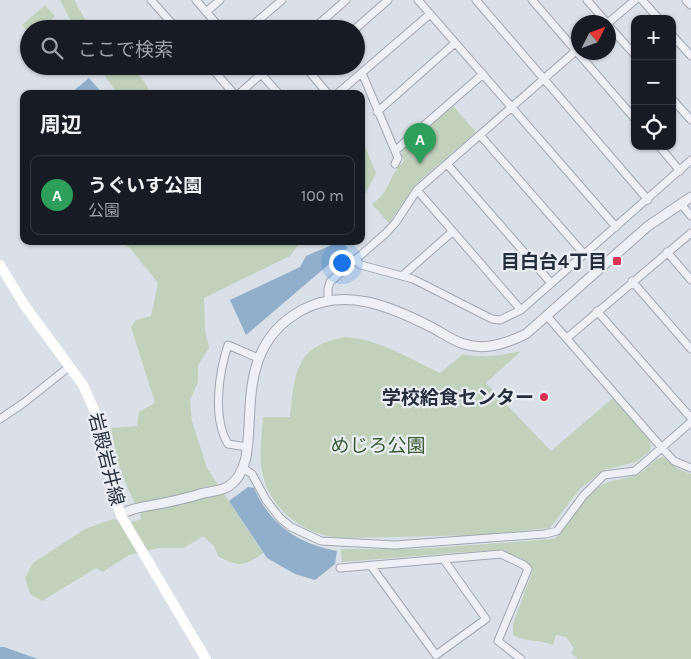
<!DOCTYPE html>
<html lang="ja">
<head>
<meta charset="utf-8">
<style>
	:root { --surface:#171b24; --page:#242831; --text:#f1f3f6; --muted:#9ea1a6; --line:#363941; --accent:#0b8043 }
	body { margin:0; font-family:Karla,"Noto Sans JP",sans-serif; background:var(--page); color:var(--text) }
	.controls { position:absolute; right:15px; top:15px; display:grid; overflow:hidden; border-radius:10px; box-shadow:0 1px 4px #0004 }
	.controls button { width:45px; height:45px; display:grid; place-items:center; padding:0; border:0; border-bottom:1px solid var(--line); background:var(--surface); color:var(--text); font:25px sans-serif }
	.compass { position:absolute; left:571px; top:15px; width:45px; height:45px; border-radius:50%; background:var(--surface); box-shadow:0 1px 4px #0004; rotate:48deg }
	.you { position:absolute; left:341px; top:262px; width:18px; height:18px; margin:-12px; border:4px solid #fff; border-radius:50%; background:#1a73e8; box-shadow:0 0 0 8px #1a73e833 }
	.badge { display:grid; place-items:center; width:32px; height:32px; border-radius:50%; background:var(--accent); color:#fff; font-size:16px; font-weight:700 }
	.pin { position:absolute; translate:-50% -41px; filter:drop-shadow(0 1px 2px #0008) }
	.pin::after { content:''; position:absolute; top:26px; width:18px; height:15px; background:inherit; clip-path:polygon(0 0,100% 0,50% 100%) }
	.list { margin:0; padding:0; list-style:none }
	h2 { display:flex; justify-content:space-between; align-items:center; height:65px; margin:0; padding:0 20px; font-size:21px }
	h2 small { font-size:16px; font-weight:400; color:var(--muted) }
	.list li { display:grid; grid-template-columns:32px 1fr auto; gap:15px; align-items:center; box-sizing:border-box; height:80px; margin:0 10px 10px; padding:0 10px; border:1px solid var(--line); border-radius:10px }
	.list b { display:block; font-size:19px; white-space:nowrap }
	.list p { margin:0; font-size:16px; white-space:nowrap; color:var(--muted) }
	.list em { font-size:16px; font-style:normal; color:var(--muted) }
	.icon { flex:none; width:28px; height:28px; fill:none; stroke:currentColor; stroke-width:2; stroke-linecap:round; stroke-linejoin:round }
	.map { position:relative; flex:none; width:691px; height:659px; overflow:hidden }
	.search { position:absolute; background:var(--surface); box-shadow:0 1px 4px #0004; left:20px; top:20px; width:345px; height:55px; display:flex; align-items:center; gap:12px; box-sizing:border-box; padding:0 18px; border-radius:28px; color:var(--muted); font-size:19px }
	.panel { position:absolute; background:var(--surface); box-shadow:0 1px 4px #0004; left:20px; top:90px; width:345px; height:155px; border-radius:10px }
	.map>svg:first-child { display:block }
	.green { fill:#c1d1bb }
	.water { fill:#91afca }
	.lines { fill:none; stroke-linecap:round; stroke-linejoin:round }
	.minor-casing { stroke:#a0a7b1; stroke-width:9 }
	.tertiary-casing { stroke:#a0a7b1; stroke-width:11 }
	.minor { stroke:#edf0f5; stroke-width:7 }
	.tertiary { stroke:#edf0f5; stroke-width:9 }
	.secondary { stroke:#fff; stroke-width:10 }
	.poi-dot { fill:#d93252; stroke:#eaeef4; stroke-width:2 }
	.labels { text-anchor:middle; stroke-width:4.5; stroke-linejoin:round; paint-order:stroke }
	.poi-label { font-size:19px; font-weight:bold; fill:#242e3d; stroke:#eaeef4; text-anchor:end }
	.park-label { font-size:19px; fill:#395a30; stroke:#eaeef4 }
	.street-label { font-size:19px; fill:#242e3d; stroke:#eaeef4 }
</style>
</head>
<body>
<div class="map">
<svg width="691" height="659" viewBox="0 0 691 659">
	<rect width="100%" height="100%" fill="#dae0e7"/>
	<path class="green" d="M60,0h14l11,19 17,10h-27z
		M45,5l10,11 -15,13h-11v4l-7,-8z
		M97,66h36l14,20 3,8h-32z
		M453,106l23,26 -60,52 -27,39 -17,-19c19,-12 16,-29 32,-43l-2,-6 1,-6z
		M361,137l15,36 -10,20 -5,2z
		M119,241h182l-11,15 -86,42 1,32 4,18 -11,17v17l-8,18 2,21 15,47 56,85c-18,14 -26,14 -45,3l-4,-10 -11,-10 -19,12h-26l-29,7 -26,17 -7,-4 -54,33 -12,-7 -5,-16 8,-15 52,-34 28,-10 15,4 14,-4 -23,-51 -8,-40 26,-2 2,-14 16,-9 -24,-76 5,-7 15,-4 7,-33 -28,-35z
		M345,337c34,2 65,22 95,36l23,-19c20,5 39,1 58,-3l-35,32 65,68 62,-53 37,43 1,9 -15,12 -33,8 -24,20 -29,38 -70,7 -136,3c-38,-1 -75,-28 -82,-67 -3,-18 0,-36 1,-54h27c5,-44 5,-71 55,-80z
		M663,457l15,12 13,5v185h-113l-7,-6 3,-5 -8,-11 -10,-2 -3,10c-13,-6 -27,-2 -40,-10v-11l20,-54 -5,-7 -22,-12 -41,1 -123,10 -1,-13h77l136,-10c17,-14 25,-37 45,-52 13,-9 27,-7 40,-13 9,-5 14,-16 24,-17z"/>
	<path class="water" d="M89,78l14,16h-28l-3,-2z
		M341,241l7,7 -102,87 -16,-35 70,-33 6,-11z
		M248,487l6,1c16,37 45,56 83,63l-2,13 -20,16 -20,-6 -28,-16 -38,-57z
		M0,647h4l34,12h-38z"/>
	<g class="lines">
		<g class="minor-casing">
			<path id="minor" d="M151,0l26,29
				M196,0l25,29
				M418,0l198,227
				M476,0l172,200
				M532,0l103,119
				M587,0l19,22
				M642,0l17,19
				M206,12l14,-12
				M608,23l27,-23
				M608,25l27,30
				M248,29l34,-29
				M313,29l33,-29
				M355,29l33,-29
				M672,35l19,21
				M210,66l24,28
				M254,66l25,28
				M312,66l-4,4 20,24
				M362,73l36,85 -3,6
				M239,94l31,-28
				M337,94l93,-80
				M672,99l19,21
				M377,112l78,-69
				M480,135l104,119
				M659,146l21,25
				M396,150l87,-76
				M447,164l104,119
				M417,190l104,120
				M681,204l10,12
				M667,252l24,28
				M355,260l6,5 52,14 79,40 8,1 21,-10 170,-150
				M402,276l50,-44
				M632,281l59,68
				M328,300v-11l2,-7 56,-49 10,-11 21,-32 161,-141
				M597,311l94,107
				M547,316l115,132 12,13 17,7
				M567,338l124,-105
				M0,419l25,-17 45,-36
				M247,447l-19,-3c-16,-26 -9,-72 0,-99l30,13
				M243,468l9,6 14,26 14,18 11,9 30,14 74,4 150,-11 12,-3 27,-36 20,-20 31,-4 56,-49
				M371,566l65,89 50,-36 -42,-59
				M340,568l161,-14 23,11 4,4 -30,72 23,18"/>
		</g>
		<g class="tertiary-casing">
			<path id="tertiary" d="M687,0l4,4
				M120,514l14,-5c22,-5 45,-8 66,-15 10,-3 20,-2 29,-8 43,-29 -11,-130 73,-176 43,-23 88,-4 129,17 10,5 22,14 33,17 22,7 43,-1 62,-10l122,-108 43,-29"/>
		</g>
		<use href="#minor" class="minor"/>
		<use href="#tertiary" class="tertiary"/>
		<path class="secondary" d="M0,265l25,41 58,79 15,34 22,95 86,145"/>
	</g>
	<g class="poi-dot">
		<rect x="612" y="256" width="10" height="10" rx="2.5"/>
		<circle cx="544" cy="397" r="5"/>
	</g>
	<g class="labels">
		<g class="poi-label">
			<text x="607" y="268">目白台4丁目</text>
			<text x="534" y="404">学校給食センター</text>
		</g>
		<g class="park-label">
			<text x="378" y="452">めじろ公園</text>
		</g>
		<g class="street-label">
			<text transform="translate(107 459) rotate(76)" y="7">岩殿岩井線</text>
		</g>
	</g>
</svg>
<div class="controls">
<button>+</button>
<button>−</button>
<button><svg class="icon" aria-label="locate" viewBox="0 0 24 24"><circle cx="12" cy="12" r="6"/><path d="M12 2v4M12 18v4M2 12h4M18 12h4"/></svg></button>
</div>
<svg class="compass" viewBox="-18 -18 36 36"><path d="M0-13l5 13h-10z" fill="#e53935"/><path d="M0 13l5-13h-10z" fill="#9ea1a6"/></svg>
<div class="you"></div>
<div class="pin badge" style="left:420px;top:164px;background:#2e9e5b">A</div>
<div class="search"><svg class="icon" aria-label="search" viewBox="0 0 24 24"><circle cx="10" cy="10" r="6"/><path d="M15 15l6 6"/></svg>ここで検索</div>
<section class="panel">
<h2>周辺<small></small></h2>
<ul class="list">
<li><span class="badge" style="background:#2e9e5b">A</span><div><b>うぐいす公園</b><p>公園</p></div><em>100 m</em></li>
</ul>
</section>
</div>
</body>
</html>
